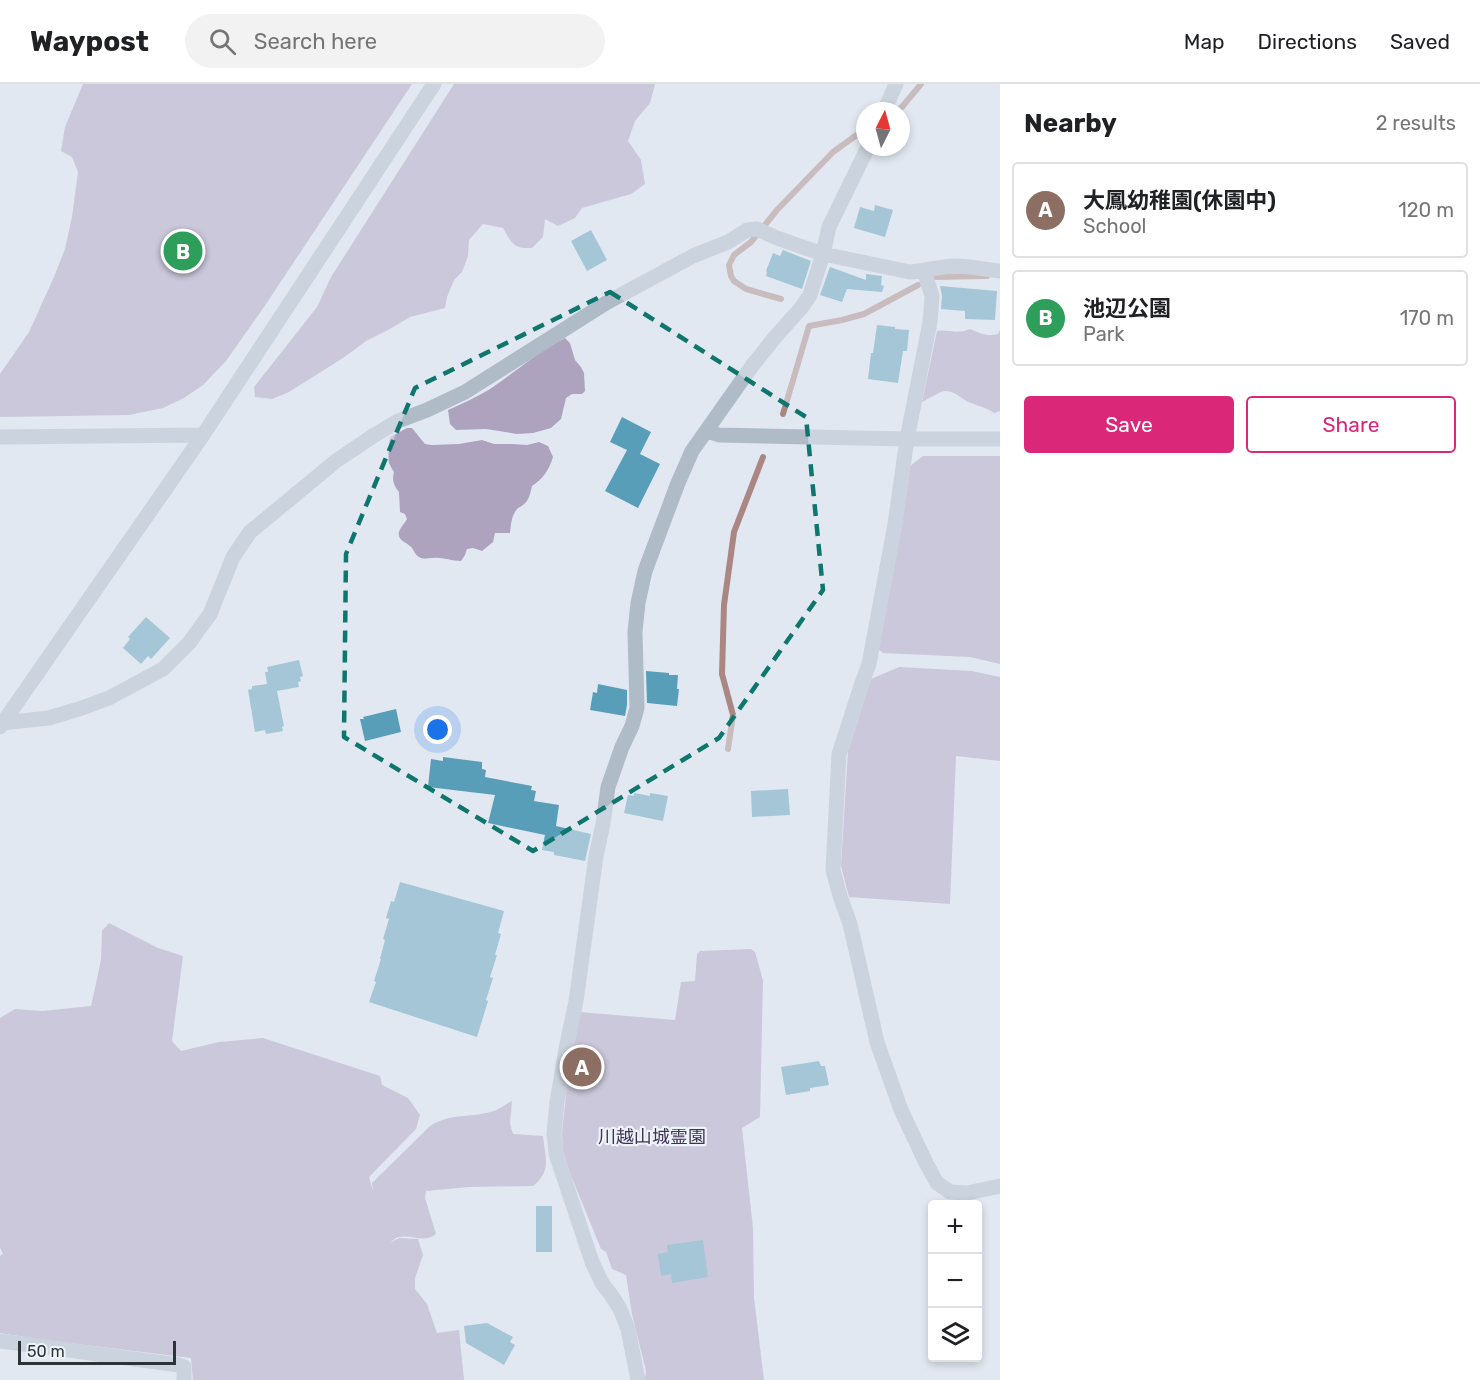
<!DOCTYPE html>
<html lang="en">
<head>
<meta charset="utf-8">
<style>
	:root { --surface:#fff; --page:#f2f2f2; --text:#202124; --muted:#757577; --line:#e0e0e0; --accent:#db2777 }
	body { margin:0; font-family:Rubik,"Noto Sans JP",sans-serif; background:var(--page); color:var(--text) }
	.controls { position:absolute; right:18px; bottom:18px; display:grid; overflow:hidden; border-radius:6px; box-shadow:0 3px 9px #0003 }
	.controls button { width:54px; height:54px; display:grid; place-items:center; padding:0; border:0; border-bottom:2px solid var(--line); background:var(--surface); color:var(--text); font:30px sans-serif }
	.compass { position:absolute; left:856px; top:18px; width:54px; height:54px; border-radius:50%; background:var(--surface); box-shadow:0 3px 9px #0003; rotate:6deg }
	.scale { position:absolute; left:18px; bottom:15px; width:158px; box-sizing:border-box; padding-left:6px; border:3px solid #2c3438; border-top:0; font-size:16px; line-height:21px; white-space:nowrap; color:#2c3438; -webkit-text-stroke:4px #eef3f9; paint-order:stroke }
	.you { position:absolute; left:438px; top:646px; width:21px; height:21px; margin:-15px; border:4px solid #fff; border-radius:50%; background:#1a73e8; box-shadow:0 0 0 9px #1a73e833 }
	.badge { display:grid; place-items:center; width:39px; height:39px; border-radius:50%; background:var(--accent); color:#fff; font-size:20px; font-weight:700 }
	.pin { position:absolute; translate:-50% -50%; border:3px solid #fff; box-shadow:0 2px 6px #0006 }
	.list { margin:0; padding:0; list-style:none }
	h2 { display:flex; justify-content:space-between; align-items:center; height:78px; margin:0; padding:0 24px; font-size:26px }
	h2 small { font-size:20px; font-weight:400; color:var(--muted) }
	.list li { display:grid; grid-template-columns:39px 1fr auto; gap:18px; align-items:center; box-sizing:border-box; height:96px; margin:0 12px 12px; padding:0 12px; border:2px solid var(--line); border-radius:6px }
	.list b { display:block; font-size:22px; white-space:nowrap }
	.list p { margin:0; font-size:20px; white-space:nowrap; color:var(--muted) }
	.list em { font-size:20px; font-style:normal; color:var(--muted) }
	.actions { display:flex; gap:12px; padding:18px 24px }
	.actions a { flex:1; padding:14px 0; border:2px solid var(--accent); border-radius:6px; text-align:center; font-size:21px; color:var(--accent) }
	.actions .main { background:var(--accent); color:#fff }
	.icon { flex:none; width:33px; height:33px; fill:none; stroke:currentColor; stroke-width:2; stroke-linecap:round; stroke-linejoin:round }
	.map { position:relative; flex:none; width:1000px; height:1296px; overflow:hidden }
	header { display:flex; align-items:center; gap:36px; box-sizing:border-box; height:84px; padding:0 30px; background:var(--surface); border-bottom:2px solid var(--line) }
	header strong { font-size:28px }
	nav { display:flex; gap:33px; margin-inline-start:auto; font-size:21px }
	.search { width:420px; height:54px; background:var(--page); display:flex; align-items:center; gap:15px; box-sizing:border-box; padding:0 21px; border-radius:33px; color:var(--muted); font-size:22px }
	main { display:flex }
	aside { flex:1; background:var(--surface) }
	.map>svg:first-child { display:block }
	.green { fill:#ada3bf }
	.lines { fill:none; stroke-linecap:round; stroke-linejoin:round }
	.stream { stroke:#ab8784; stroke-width:6 }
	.building { fill:#599eb8 }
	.minor { stroke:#afbcc8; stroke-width:15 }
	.marked { fill:none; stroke:#0f766e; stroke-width:4.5; stroke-dasharray:12 8; stroke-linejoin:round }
	.labels { text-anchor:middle; stroke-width:4.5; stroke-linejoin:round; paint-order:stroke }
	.park-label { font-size:18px; fill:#3f3353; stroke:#eef3f9 }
</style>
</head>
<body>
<header>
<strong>Waypost</strong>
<div class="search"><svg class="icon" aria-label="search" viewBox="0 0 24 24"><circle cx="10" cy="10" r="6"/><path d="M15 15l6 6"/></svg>Search here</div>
<nav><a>Map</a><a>Directions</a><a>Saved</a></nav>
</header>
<main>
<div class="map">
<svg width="1000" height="1296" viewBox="0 0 1000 1296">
	<rect width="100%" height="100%" fill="#e2e8f1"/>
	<path class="green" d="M83,0h329l-148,223 -38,54 -23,24 -19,13 -21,10 -34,7 -129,2v-43l29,-42 25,-55 11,-28 7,-32 6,-45 -6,-15 -11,-6 4,-24z
		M454,0h201l-5,19 -15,18 -7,20 13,19 4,24 -14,10 -49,14 -7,10 -17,8 -13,-7 -2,18 -11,11c-19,1 -20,-5 -29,-20l-20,-4 -14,16 -1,16 -6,16 -8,8 -7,17 -2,11 -35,9 -22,13 -22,11 -23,17 -54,34 -17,7 -17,-2 -1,-10 63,-80 14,-30z
		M970,245c10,4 17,8 28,5l2,-4v81l-6,2c-7,-5 -15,-7 -23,-10 -9,-3 -16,-13 -27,-12 -5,1 -16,8 -22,11l15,-71c13,-2 18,4 33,-2z
		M565,254l5,5 5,17 6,7 3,6 1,18 -3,3h-10l-6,4 -5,21 -10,9 -18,5 -16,1 -31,-5 -30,1 -6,-6 -2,-14c14,-6 29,-13 42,-21 26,-17 48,-38 75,-51z
		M407,344h5l13,16 7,1 27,-1 23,-4 12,4h17l16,1 12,-3 9,4 5,11c-4,13 -10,22 -21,29 -2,8 -3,15 -9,19 -5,4 -4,1 -8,7 -4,7 -4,13 -5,21h-15l-2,9 -11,9 -9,-3 -6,1 -2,6 -4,6c-10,0 -19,-4 -28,-3 -6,0 -9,2 -14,-1 -5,-3 -5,-8 -9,-11 -4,-4 -13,-6 -11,-14 1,-4 6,-9 8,-13l-2,-5 -5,-2 -1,-20c-6,-7 -7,-12 -5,-20 -1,-1 -5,-9 -5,-9 -1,-6 0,-21 1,-26z
		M923,372h77v208l-30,-7 -87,-4 -7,-6 34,-181z
		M899,583l73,4 28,6v84l-44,-5 -6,148 -101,-7 -8,-31 7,-115 23,-72z
		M109,839l49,25 25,8 -11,85 9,10 38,-9 44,-4 117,38 2,9 26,13 12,17 -4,14 -47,48 4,14 -1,-8 58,-57c21,-13 35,-8 56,-13 4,-1 10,-2 14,-5 4,-2 7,-5 12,-7l-2,23 3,10 30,2c2,21 9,35 -10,50l-64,1 -43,4 -1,7 11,36c-12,10 -23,0 -37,3 -2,0 -7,4 -9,6l9,-5 19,1 5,16 -8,23v11l12,15 10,29 22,-3 5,50h-271l-2,-22 -154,-19 -37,-6v-77l3,-2 -3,-7v-229l15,-9 27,2 49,-5 10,-46 1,-29z
		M751,865l4,3 8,28 -3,137 -18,11 11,100 1,70 10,82h-119l1,-9 -14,-57 -6,-39 -14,-6 -6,-17 -5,-3 -31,-76 -7,-22 -1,-18 6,-57 11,-64 96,8 6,-38 14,-1 2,-27 3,-3z"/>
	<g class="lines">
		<path class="stream" d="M895,27l7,-4 19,-23
			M934,193l53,-1
			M781,215l-35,-10 -12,-8 -3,-5 -2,-11 5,-10 17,-13 26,-32 56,-58 32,-23
			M783,330l26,-88 33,-6 22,-6 54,-29
			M728,665l5,-34 -11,-41 2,-69 10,-73 29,-75"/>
	</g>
	<path class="building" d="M875,121l18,5 -8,27 -31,-9 6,-21 14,4z
		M591,146l16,30 -20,11 -16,-30z
		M783,166l28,11 -9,28 -36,-13 1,-4 -1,-1 7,-18 7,3z
		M830,183l36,13v-6l16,2 -1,9 3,1 -2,6 -35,-3 -5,13 -22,-7z
		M940,202l57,5 -2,29 -30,-1v-8l-24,-2 1,-13z
		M877,241l18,2v2l14,1 -2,21h-4l-5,32 -30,-4 3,-26h2z
		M622,333l29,15 -11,22 20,10 -22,44 -33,-17 22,-41 -17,-8z
		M146,533l24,21 -19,21 -3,-3 -7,8 -18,-16 7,-9 -2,-2z
		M299,576l4,16 -3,1 1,4 -3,1 1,5 -22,4 7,35 -2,1 1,4 -17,3 -1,-4 -10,2 -7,-42 4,-1v-3l15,-2 -2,-12h3l-1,-5z
		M646,587l23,2v2h9l-1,14h2l-2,17 -30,-3z
		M598,600l29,6v15l-2,11 -35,-6 3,-18 4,1z
		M396,625l5,23 -36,9 -5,-22h4l-1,-2z
		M443,673l39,5v7l4,1 -1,7 47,9 -1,4 5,1 -2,10 25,4 -3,21 35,8 -6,27 -31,-6v-3l-12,-2 3,-15 -57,-12 7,-28 -67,-8 3,-28 12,2z
		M788,705l2,26 -38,2 -1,-26z
		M634,709l16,3v-3l18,3 -5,25 -39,-8 4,-18 6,1z
		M400,798l104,29 -6,22 3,1 -6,21h2l-7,22 3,1 -7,22 2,1 -11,36 -108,-35 7,-20 -2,-1 7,-22h-1l5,-19 -2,-1 6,-20 -3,-1 5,-17 3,1z
		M819,977l2,5h4l4,19 -19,3v3l-24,4 -5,-28z
		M536,1122h16v46h-16z
		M703,1156l5,37 -36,6 -1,-9 -10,2 -3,-22 10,-2 -1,-7z
		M487,1239l26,14 -3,5 5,3 -11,20 -38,-22 -2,-17z"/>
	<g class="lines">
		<path class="minor" d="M884,27l12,-27
			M924,187l8,25 -2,26 -23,117 -12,85 -26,140 -8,22 -22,68 -6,116 7,26 10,28 27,118 24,68 25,53 11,20 13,9 17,1 33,-7
			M707,347l12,4 188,4h93
			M0,353l203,-2
			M2,639l47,-5 33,-10 27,-10 54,-29 26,-26 21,-29 23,-57 17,-25 86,-71 37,-25 25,-15 29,-11 38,-18 141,-89 87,-47 35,-14 19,-12 10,-1 20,9 46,16 87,18c15,-1 28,-5 43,-6 15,0 31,3 47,5
			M0,643l203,-292 231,-351
			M0,1257l179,24 5,2v13
			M638,1296l-10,-51 -8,-20 -8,-13 -10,-13 -10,-21 -36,-108 -2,-20 3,-32 9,-53 10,-48 20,-145 7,-32 5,-37 14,-40 10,-21 5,-18 -2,-76 3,-29 7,-32 33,-88 14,-32 60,-85 24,-30 26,-29 8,-12 13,-41 6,-27 39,-80"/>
	</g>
	<path d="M0 0H1000V1296H0ZM610,208l196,125 17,173 -104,148 -186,113 -189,-114 2,-183 69,-166z" fill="#e2e8f1" fill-opacity=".55" fill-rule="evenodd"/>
	<path class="marked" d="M610,208l196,125 17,173 -104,148 -186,113 -189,-114 2,-183 69,-166z"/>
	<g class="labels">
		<g class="park-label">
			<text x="652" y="1059">川越山城霊園</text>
		</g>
	</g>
</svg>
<div class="controls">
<button>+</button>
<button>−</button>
<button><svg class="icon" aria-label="layers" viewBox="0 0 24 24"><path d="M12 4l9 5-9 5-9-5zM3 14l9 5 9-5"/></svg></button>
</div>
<svg class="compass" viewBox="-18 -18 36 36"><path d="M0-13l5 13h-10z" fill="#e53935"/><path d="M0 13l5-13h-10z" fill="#757577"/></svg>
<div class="scale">50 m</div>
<div class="you"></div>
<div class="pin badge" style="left:582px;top:983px;background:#8d6e63">A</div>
<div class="pin badge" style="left:183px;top:167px;background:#2e9e5b">B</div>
</div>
<aside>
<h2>Nearby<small>2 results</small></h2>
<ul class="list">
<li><span class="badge" style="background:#8d6e63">A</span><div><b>大鳳幼稚園(休園中)</b><p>School</p></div><em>120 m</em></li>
<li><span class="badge" style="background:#2e9e5b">B</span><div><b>池辺公園</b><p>Park</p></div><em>170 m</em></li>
</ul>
<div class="actions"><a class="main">Save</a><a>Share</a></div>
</aside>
</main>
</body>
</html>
